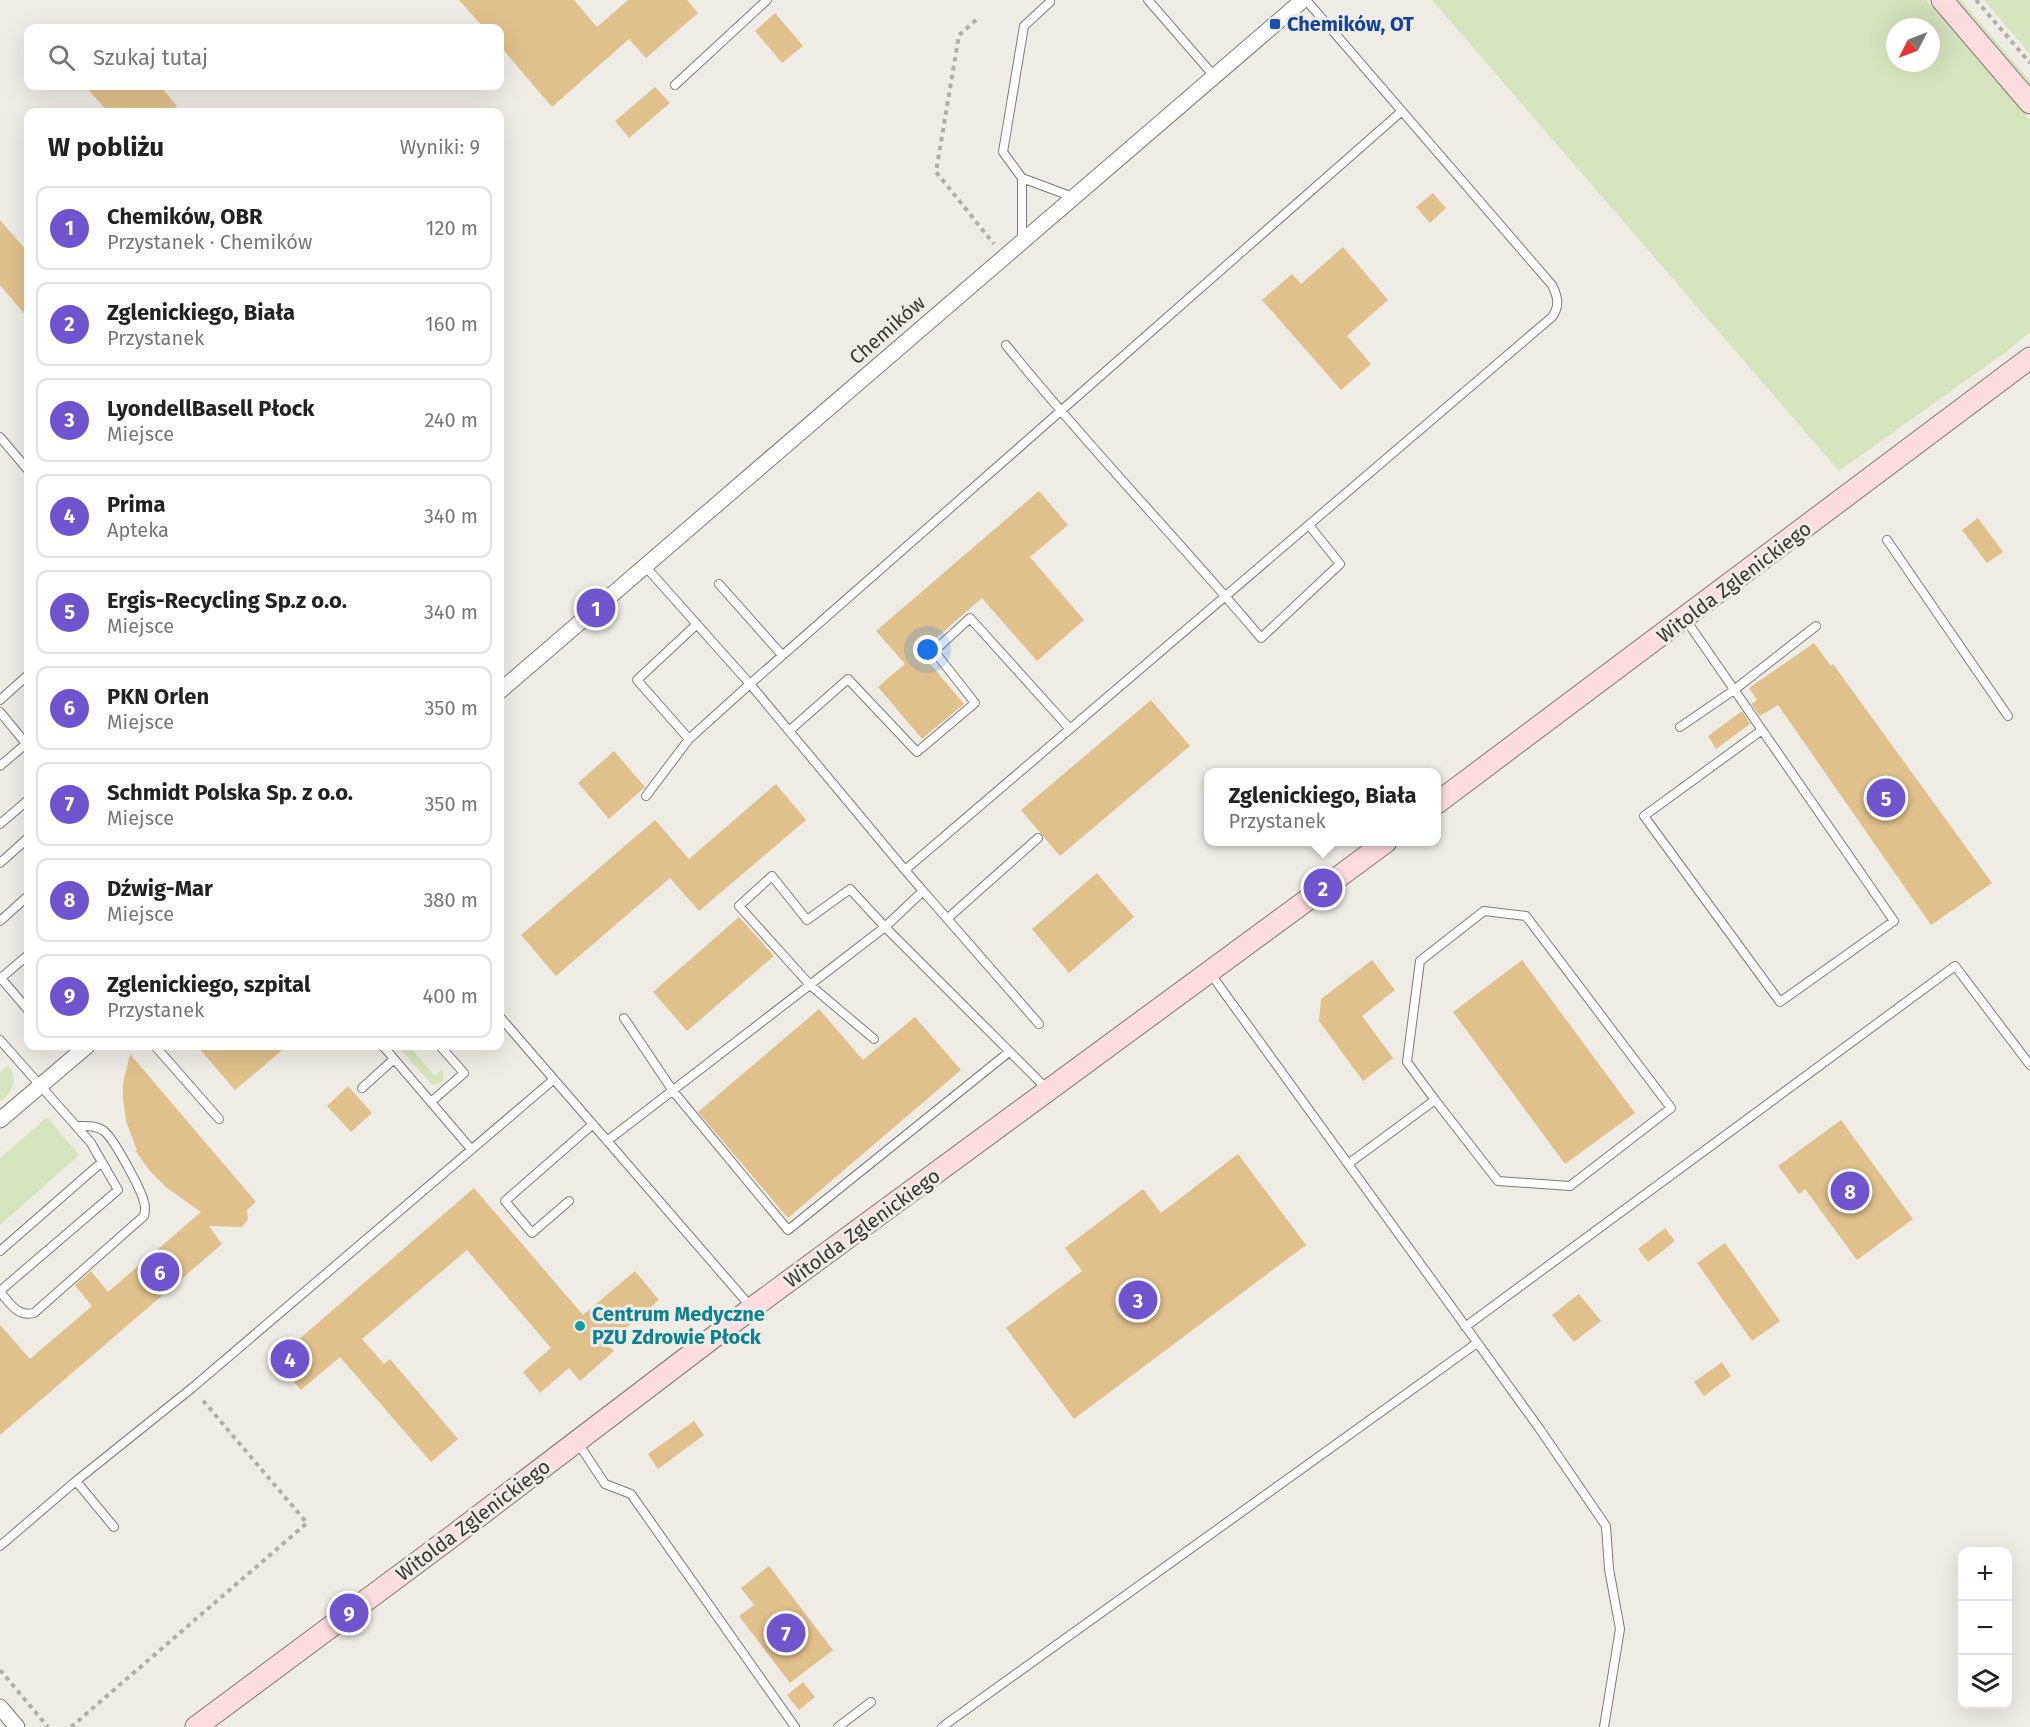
<!DOCTYPE html>
<html lang="pl">
<head>
<meta charset="utf-8">
<style>
	:root { --surface:#fff; --page:#f6f6f6; --text:#222; --muted:#767676; --line:#e0e0e0; --accent:#6f54cd }
	body { margin:0; font-family:"Fira Sans",sans-serif; background:var(--page); color:var(--text) }
	.controls { position:absolute; right:18px; bottom:18px; display:grid; overflow:hidden; border-radius:12px; box-shadow:0 6px 24px #0002 }
	.controls button { width:54px; height:54px; display:grid; place-items:center; padding:0; border:0; border-bottom:2px solid var(--line); background:var(--surface); color:var(--text); font:30px sans-serif }
	.compass { position:absolute; left:1886px; top:18px; width:54px; height:54px; border-radius:50%; background:var(--surface); box-shadow:0 6px 24px #0002; rotate:228deg }
	.you { position:absolute; left:928px; top:650px; width:21px; height:21px; margin:-15px; border:4px solid #fff; border-radius:50%; background:#1a73e8; box-shadow:0 0 0 9px #1a73e833 }
	.badge { display:grid; place-items:center; width:39px; height:39px; border-radius:50%; background:var(--accent); color:#fff; font-size:20px; font-weight:700 }
	.pin { position:absolute; translate:-50% -50%; border:3px solid #fff; box-shadow:0 2px 6px #0006 }
	.popup { position:absolute; left:1204px; top:768px; width:237px; height:78px; box-sizing:border-box; display:grid; place-content:center; border-radius:12px; background:var(--surface); filter:drop-shadow(0 2px 4px #0005); font-size:20px; white-space:nowrap; color:var(--muted) }
	.popup b { font-size:22px; color:var(--text) }
	.popup::after { content:''; position:absolute; left:50%; top:100%; margin-left:-12px; border:12px solid transparent; border-top-color:var(--surface) }
	.list { margin:0; padding:0; list-style:none }
	h2 { display:flex; justify-content:space-between; align-items:center; height:78px; margin:0; padding:0 24px; font-size:26px }
	h2 small { font-size:20px; font-weight:400; color:var(--muted) }
	.list li { display:grid; grid-template-columns:39px 1fr auto; gap:18px; align-items:center; box-sizing:border-box; height:84px; margin:0 12px 12px; padding:0 12px; border:2px solid var(--line); border-radius:12px }
	.list b { display:block; font-size:22px; white-space:nowrap }
	.list p { margin:0; font-size:20px; white-space:nowrap; color:var(--muted) }
	.list em { font-size:20px; font-style:normal; color:var(--muted) }
	.icon { flex:none; width:33px; height:33px; fill:none; stroke:currentColor; stroke-width:2; stroke-linecap:round; stroke-linejoin:round }
	.map { position:relative; flex:none; width:2030px; height:1727px; overflow:hidden }
	.search { position:absolute; background:var(--surface); box-shadow:0 6px 24px #0002; left:24px; top:24px; width:480px; height:66px; display:flex; align-items:center; gap:15px; box-sizing:border-box; padding:0 21px; border-radius:12px; color:var(--muted); font-size:22px }
	.panel { position:absolute; background:var(--surface); box-shadow:0 6px 24px #0002; left:24px; top:108px; width:480px; height:942px; border-radius:12px }
	.map>svg:first-child { display:block }
	.green { fill:#d5e4bd; fill-rule:evenodd }
	.building { fill:#e0c18c }
	.lines { fill:none; stroke-linecap:round; stroke-linejoin:round }
	.lane-casing { stroke:#7e7b75; stroke-width:10 }
	.street-casing { stroke:#7e7b75; stroke-width:17 }
	.secondary-casing { stroke:#7e7b75; stroke-width:23 }
	.path { stroke:#b0aea9; stroke-width:4; stroke-dasharray:4.5 4.5; stroke-linecap:butt }
	.lane { stroke:#fff; stroke-width:8 }
	.street { stroke:#fff; stroke-width:15 }
	.secondary { stroke:#fcdddf; stroke-width:21 }
	.transit-dot { fill:#1a4fb4; stroke:#efece6; stroke-width:2 }
	.culture-dot { fill:#0f9aa8; stroke:#efece6; stroke-width:2 }
	.labels { text-anchor:middle; stroke-width:6; stroke-linejoin:round; paint-order:stroke }
	.transit-label { font-size:20px; font-weight:bold; fill:#164399; stroke:#efece6; text-anchor:start }
	.street-label { font-size:20px; fill:#373634; stroke:#efece6 }
	.culture-label { font-size:20px; font-weight:bold; fill:#0d838f; stroke:#efece6; text-anchor:start }
</style>
</head>
<body>
<div class="map">
<svg width="2030" height="1727" viewBox="0 0 2030 1727">
	<rect width="100%" height="100%" fill="#efece6"/>
	<path class="green" d="M1432,0h494l104,120v212l-23,19 -168,120zM1895,27h36v36h-36z
		M1957,0h4l69,81v4z
		M1984,0h46v54z
		M398,1046h11l26,30 7,-6c5,10 -1,15 -10,15z
		M8,1065c11,15 5,26 -8,37v-30z
		M47,1117l32,38 -79,70v-67z"/>
	<path class="building" d="M459,0h115l23,27 31,-27h59l11,13 -52,45 -17,-19 -77,68 -52,-61v-18h-16z
		M775,13l28,33 -21,17 -27,-32z
		M85,86h75l17,20 -8,6h-61z
		M655,87l15,16 -41,35 -14,-17z
		M1433,193l13,15 -16,15 -14,-16z
		M0,220l28,32v66l-28,-33z
		M1343,247l45,53 -41,36 24,28 -30,26 -79,-90 30,-26 9,10z
		M1039,491l29,34 -38,32 54,63 -47,41 -55,-63 -62,54 44,52 -42,35 -44,-52 27,-23 -29,-33z
		M1978,518l25,34 -16,11 -25,-33z
		M1814,643l17,23 2,-2 159,219 -61,42 -153,-220 -18,11 -9,-12 6,-4 -8,-12z
		M1151,700l39,46 -130,110 -39,-46z
		M1742,711l8,13 -34,25 -8,-13z
		M614,751l31,36 -36,32 -31,-36z
		M776,784l30,36 -107,91 -29,-33 -114,98 -35,-41 134,-115 34,39z
		M1097,873l37,44 -65,56 -37,-44z
		M739,917l35,39 -87,75 -34,-39z
		M1372,960l23,30 -33,26 31,42 -30,23 -44,-60 2,-22z
		M1522,960l113,153 -70,51 -112,-152z
		M819,1009l44,51 52,-43 46,53 -173,148 -90,-106z
		M197,1046h90l-52,44z
		M130,1054l126,148 -9,8 1,10 -6,7 -33,-1 13,18 -222,191v-110l30,34 62,-53 -17,-21 16,-14 17,21 93,-80 -34,-24 -18,-18 -14,-20h2l-11,-29 -3,-23v-15z
		M348,1086l24,27 -21,19 -24,-26z
		M1841,1120l72,99 -56,41 -52,-71 -6,5 -21,-28z
		M1238,1154l68,91 -232,174 -68,-91 76,-57 -17,-23 78,-59 18,24z
		M474,1188l109,127 52,-44 24,29 -52,44 7,7 -34,30 -11,-13 -29,25 -17,-21 28,-24 -84,-98 -105,89 22,25 6,-5 68,80 -27,23 -91,-105 -39,33 -26,-30z
		M1665,1228l10,13 -27,21 -10,-13z
		M1725,1243l55,78 -28,20 -55,-78z
		M1579,1294l22,27 -27,21 -22,-27z
		M1722,1362l9,14 -27,20 -10,-14z
		M694,1421l10,14 -46,34 -10,-15z
		M769,1566l64,84 -43,33 -51,-67 15,-11 -13,-17z
		M803,1682l12,15 -16,13 -12,-15z"/>
	<g class="lines">
		<g class="lane-casing">
			<path id="lane" d="M1148,0l66,76
				M675,85l92,-85
				M1022,178l51,19
				M1022,241v-63l-19,-26 21,-126 26,-24
				M1006,345c81,101 172,194 255,293l79,-74 -31,-39
				M0,437l28,33
				M1887,540l121,176
				M645,566l105,118 652,-573
				M719,584l63,71
				M1686,620l208,301 -114,81 -136,-186 118,-86
				M697,624l-60,56 52,59 61,-55 155,186
				M0,700l28,-25
				M0,712l28,34
				M1680,727l54,-37 82,-64
				M789,731l59,-52 69,73 58,-49 -41,-52 36,-33 100,111
				M0,766l27,-23
				M646,796l43,-57
				M0,824l28,-24
				M0,863l28,-25
				M923,891l116,133
				M948,918l90,-80
				M0,921l28,-25
				M1210,973l329,455 67,98 3,43 11,60 -16,98
				M0,977l28,33
				M1,978l27,-23
				M500,1017l251,290
				M624,1018l49,73 115,139 221,-178
				M0,1040l91,103 27,47 -118,101
				M155,1046l64,73
				M383,1046l88,103
				M362,1088l32,-29
				M1048,1090l-163,-163 38,-36 -18,-21 647,-553c8,-11 6,-20 0,-32l-246,-285
				M431,1102l33,-29 -24,-27
				M607,1141l278,-214 -35,-38 -43,31 -35,-44 -33,30 71,79 64,54
				M1348,1164l87,-64 -28,-38 13,-101 64,-50 42,5 145,192 -101,78 -72,-5 -63,-81
				M569,1201l-37,32 -27,-32 87,-76
				M0,1251l102,-89
				M0,1292c10,11 17,25 34,21l110,-97c1,-5 2,-9 0,-14 -3,-13 -30,-63 -40,-71 -8,-6 -19,-5 -28,-5
				M1465,1327l490,-361 75,99
				M578,1443l27,41 26,10 164,233
				M76,1481l38,46
				M0,1546l76,-65 116,-93 361,-308
				M838,1727l33,-25
				M942,1727l535,-384"/>
		</g>
		<g class="street-casing">
			<path id="street" d="M500,691l803,-691
				M0,1120l87,-74
				M0,1707l17,20"/>
		</g>
		<g class="secondary-casing">
			<path id="secondary" d="M1942,0l88,103
				M1437,803l593,-445
				M196,1727l254,-189 302,-230 634,-466"/>
		</g>
		<path class="path" d="M1976,0l54,63
			M976,20l-17,15 -23,137 58,72
			M0,1670l48,57
			M71,1727l236,-204 -107,-126"/>
		<use href="#lane" class="lane"/>
		<use href="#street" class="street"/>
		<use href="#secondary" class="secondary"/>
	</g>
	<rect class="transit-dot" x="1269" y="18" width="12" height="12" rx="3"/>
	<circle class="culture-dot" cx="580" cy="1326" r="6"/>
	<g class="labels">
		<g class="transit-label">
			<text x="1287" y="31">Chemików, OT</text>
		</g>
		<g class="street-label">
			<text transform="translate(887 330) rotate(-41)" y="7">Chemików</text>
			<text transform="translate(1734 582) rotate(-37)" y="7">Witolda Zglenickiego</text>
			<text transform="translate(862 1228) rotate(-36)" y="7">Witolda Zglenickiego</text>
			<text transform="translate(473 1520) rotate(-37)" y="7">Witolda Zglenickiego</text>
		</g>
		<g class="culture-label">
			<text x="592" y="1321">Centrum Medyczne<tspan x="592" dy="23">PZU Zdrowie Płock</tspan></text>
		</g>
	</g>
</svg>
<div class="controls">
<button>+</button>
<button>−</button>
<button><svg class="icon" aria-label="layers" viewBox="0 0 24 24"><path d="M12 4l9 5-9 5-9-5zM3 14l9 5 9-5"/></svg></button>
</div>
<svg class="compass" viewBox="-18 -18 36 36"><path d="M0-13l5 13h-10z" fill="#e53935"/><path d="M0 13l5-13h-10z" fill="#767676"/></svg>
<div class="you"></div>
<div class="pin badge" style="left:596px;top:608px">1</div>
<div class="pin badge" style="left:1323px;top:888px">2</div>
<div class="popup"><b>Zglenickiego, Biała</b>Przystanek</div>
<div class="pin badge" style="left:1138px;top:1300px">3</div>
<div class="pin badge" style="left:290px;top:1359px">4</div>
<div class="pin badge" style="left:1886px;top:798px">5</div>
<div class="pin badge" style="left:160px;top:1272px">6</div>
<div class="pin badge" style="left:786px;top:1633px">7</div>
<div class="pin badge" style="left:1850px;top:1191px">8</div>
<div class="pin badge" style="left:349px;top:1613px">9</div>
<div class="search"><svg class="icon" aria-label="search" viewBox="0 0 24 24"><circle cx="10" cy="10" r="6"/><path d="M15 15l6 6"/></svg>Szukaj tutaj</div>
<section class="panel">
<h2>W pobliżu<small>Wyniki: 9</small></h2>
<ul class="list">
<li><span class="badge">1</span><div><b>Chemików, OBR</b><p>Przystanek · Chemików</p></div><em>120 m</em></li>
<li><span class="badge">2</span><div><b>Zglenickiego, Biała</b><p>Przystanek</p></div><em>160 m</em></li>
<li><span class="badge">3</span><div><b>LyondellBasell Płock</b><p>Miejsce</p></div><em>240 m</em></li>
<li><span class="badge">4</span><div><b>Prima</b><p>Apteka</p></div><em>340 m</em></li>
<li><span class="badge">5</span><div><b>Ergis-Recycling Sp.z o.o.</b><p>Miejsce</p></div><em>340 m</em></li>
<li><span class="badge">6</span><div><b>PKN Orlen</b><p>Miejsce</p></div><em>350 m</em></li>
<li><span class="badge">7</span><div><b>Schmidt Polska Sp. z o.o.</b><p>Miejsce</p></div><em>350 m</em></li>
<li><span class="badge">8</span><div><b>Dźwig-Mar</b><p>Miejsce</p></div><em>380 m</em></li>
<li><span class="badge">9</span><div><b>Zglenickiego, szpital</b><p>Przystanek</p></div><em>400 m</em></li>
</ul>
</section>
</div>
</body>
</html>
